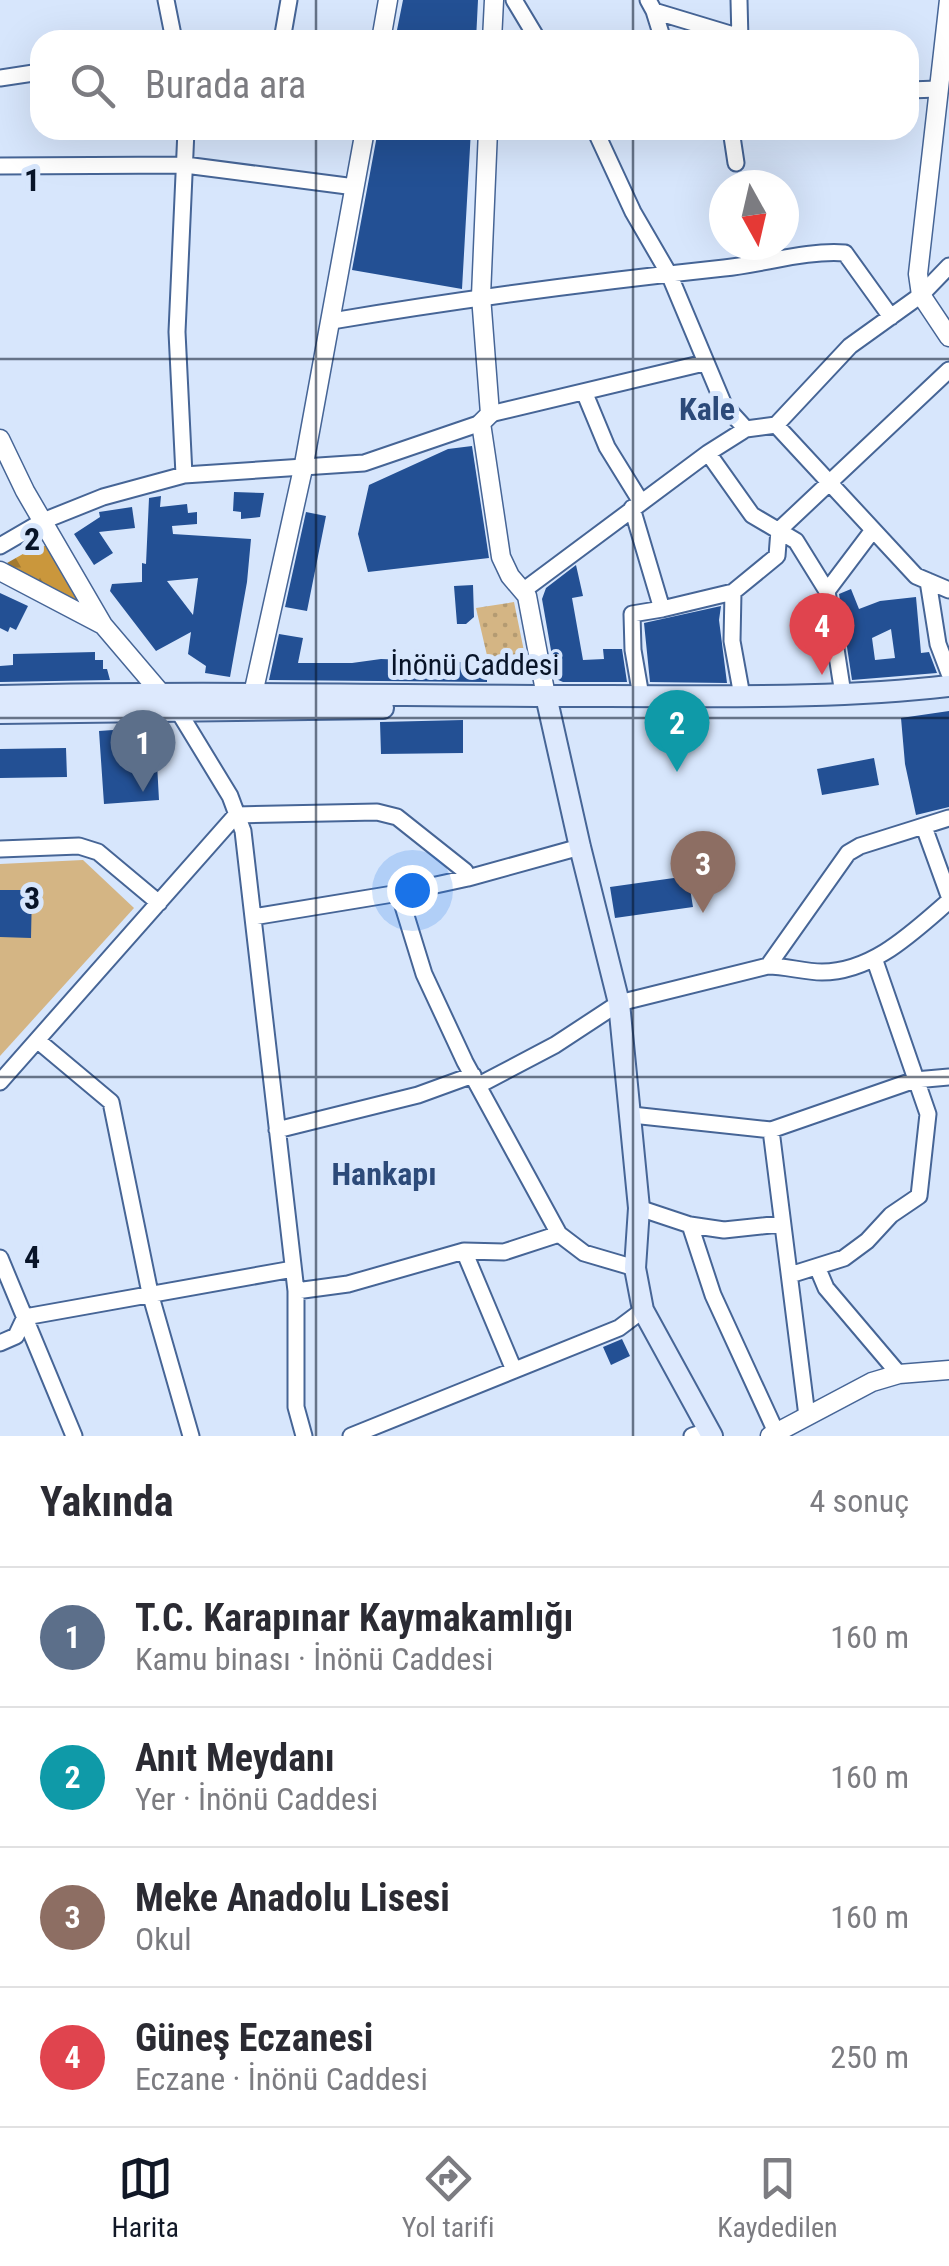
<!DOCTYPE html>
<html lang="tr">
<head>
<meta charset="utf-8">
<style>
	:root { --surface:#fff; --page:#f7f7f7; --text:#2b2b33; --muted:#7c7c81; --line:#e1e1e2; --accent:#111827 }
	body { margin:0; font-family:"Roboto Condensed",sans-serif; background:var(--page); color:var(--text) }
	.compass { position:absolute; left:709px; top:170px; width:90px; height:90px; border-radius:50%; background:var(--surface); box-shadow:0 10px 40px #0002; rotate:172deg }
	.you { position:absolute; left:412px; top:890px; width:35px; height:35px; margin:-25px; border:8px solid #fff; border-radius:50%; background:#1a73e8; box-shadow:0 0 0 15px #1a73e833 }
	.badge { display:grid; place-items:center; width:65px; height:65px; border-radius:50%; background:var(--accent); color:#fff; font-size:32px; font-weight:700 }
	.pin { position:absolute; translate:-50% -82px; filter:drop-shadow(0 2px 5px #0008) }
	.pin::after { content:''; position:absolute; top:52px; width:35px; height:30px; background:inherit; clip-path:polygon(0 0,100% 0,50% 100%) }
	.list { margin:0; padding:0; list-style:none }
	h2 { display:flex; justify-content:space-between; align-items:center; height:130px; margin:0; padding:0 40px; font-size:42px }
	h2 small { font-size:32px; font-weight:400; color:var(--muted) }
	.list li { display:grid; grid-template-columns:65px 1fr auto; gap:30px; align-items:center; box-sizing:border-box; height:140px; padding:0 40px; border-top:2px solid var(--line) }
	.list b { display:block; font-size:38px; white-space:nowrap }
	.list p { margin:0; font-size:32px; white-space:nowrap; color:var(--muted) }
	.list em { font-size:32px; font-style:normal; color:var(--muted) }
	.icon { flex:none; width:55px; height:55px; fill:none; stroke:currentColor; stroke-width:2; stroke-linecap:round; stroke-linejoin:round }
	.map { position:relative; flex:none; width:949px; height:1436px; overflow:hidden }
	.search { position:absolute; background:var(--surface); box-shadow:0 10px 40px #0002; left:30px; right:30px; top:30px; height:110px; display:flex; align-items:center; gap:25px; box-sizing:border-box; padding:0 35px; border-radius:30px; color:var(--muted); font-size:38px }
	.sheet { height:690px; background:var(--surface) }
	nav { display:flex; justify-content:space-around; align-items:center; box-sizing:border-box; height:140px; border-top:2px solid var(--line); background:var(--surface); font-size:28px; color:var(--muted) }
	nav a { display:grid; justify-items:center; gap:5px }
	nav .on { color:var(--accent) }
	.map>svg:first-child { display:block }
	.grass { fill:url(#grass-dots) }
	.forest { fill:url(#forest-firs) }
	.park { fill:#d4b584 }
	.building { fill:#235094; fill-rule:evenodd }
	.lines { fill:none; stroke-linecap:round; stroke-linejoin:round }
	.minor-casing { stroke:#466596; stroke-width:19 }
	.tertiary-casing { stroke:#466596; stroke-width:21 }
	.secondary-casing { stroke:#466596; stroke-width:24 }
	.minor { stroke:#fff; stroke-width:15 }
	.tertiary { stroke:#fff; stroke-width:18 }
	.secondary { stroke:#dde9fd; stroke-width:20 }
	.grid { fill:none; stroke:#081428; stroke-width:2.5; stroke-opacity:0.55 }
	.labels { text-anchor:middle; stroke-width:10; stroke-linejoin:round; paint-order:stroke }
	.street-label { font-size:30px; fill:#081428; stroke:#d7e6fc }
	.neighbourhood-label { font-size:32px; font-weight:bold; fill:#2c4a79; stroke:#d7e6fc }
	.grid-label { font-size:32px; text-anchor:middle; font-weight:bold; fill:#081428; stroke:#d7e6fc; stroke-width:10; stroke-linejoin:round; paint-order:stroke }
</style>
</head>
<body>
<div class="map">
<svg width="949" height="1436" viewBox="0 0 949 1436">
	<defs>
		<pattern id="grass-dots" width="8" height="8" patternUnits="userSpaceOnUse" patternTransform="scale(2.5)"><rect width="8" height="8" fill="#d4b584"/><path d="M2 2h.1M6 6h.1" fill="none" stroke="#b49b72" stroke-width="1.8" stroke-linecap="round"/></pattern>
		<pattern id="forest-firs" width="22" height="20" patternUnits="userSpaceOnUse" patternTransform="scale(2.5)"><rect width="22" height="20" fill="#ca973c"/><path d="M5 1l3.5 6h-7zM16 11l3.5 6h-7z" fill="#a27a32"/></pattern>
	</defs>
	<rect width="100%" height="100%" fill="#d7e6fc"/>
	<path class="grass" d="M514,602l12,59 -15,4 2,13 -21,-1 -16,-69z"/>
	<path class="forest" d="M37,546h11l34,55h-12l-57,-31 -6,-7z"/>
	<path class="park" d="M83,860l51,48 -134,148v-192z"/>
	<path class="building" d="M403,0h75l-2,40h-81z
		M378,130h93l-9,159 -110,-19z
		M472,446l17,112 -121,14 -10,-38 11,-49 79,-36z
		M234,492l30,1 -4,24 -19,2v-7l-8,-1z
		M161,496l-1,11 27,-3 1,9 9,-1v12l-25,2 1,8 78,5 -4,43 -17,95 -25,-4 1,-7 -18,-12 3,-22 -35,19 -46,-60 2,-7 30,-2v-19l4,1 3,-66zM198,578l-5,37 -26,-34z
		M132,507l3,21 -36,4 14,21 -19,12 -20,-31 26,-17 -1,-5z
		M306,512l20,4 -19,95 -22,-4z
		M576,565l7,31 -11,2 11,62 21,-1 -1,-10h19l5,33h-64l-7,-3 -14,-80 4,-11z
		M473,585l1,32 -8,7h-9l-3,-38z
		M851,589l8,20 21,-8 36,-4 5,56 8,-1 8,21 -85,7 -13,-86zM891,629l4,29 -20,2 -3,-22z
		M0,593l28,13 -12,24 -6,-3 -2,5 -8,-4z
		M721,606l-2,14 8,63 -77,-1 -6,-59z
		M279,634l24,4 -5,25h54l29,-4 106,4v19l-218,-2z
		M95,652v8h8v9h4l3,11 -110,2v-16l13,-1v-11z
		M949,711v96l-33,8 -11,-51 -4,-46z
		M463,720v33l-82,1 -1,-32z
		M155,727l4,73 -55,4 -5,-73z
		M66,748l1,29 -67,1v-29z
		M874,758l5,27 -57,10 -5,-26z
		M688,876l5,31 -78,11 -5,-31z
		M0,890h32l-1,48 -31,-1z
		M622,1339l8,17 -19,9 -8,-18z"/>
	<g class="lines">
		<g class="minor-casing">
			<path id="minor" d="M166,0l8,40
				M514,0l24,40
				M648,0l6,11 96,29
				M739,0l1,40
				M654,11l9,29
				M282,40l7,-40
				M0,78l40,-6
				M909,90l29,-1
				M595,130l38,82 36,62 55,131 22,24
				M731,130l5,33
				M0,166l185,-1 170,22
				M332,321c130,-22 261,-39 392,-53 40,-4 82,-18 121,-15l46,64
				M585,394l22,53 34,55
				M490,414l214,-51
				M776,425l140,151 33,14
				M708,453l44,62 44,26 31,50 16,103
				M184,475l-7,-143 9,-202
				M632,508l30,101 -30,5 1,36 8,46
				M0,546l43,-25 60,-24 81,-22 180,-12 117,-40
				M928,581l10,63 11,29
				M524,590l184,-137 38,-24 30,-4 74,-79 71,-51 28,-29
				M827,591l46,-61
				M662,609l71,-17
				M742,696l-10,-55 1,-49 44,-36 2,-26 170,-160
				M177,709l53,87 13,35 53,460v116l8,29
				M924,827l25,69
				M0,849l79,-3 19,6 61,51
				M399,893l25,81 41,88 94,172 25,19 51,15
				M253,917l146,-24 69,-15
				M768,966c18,0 36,6 54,6 51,0 91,-40 127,-71
				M37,1040l74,62 39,191 41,143
				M0,1082l236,-267 141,-3 20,5 68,54 3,7 112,-31
				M479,1085l76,-40 64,-42 149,-37 80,-113 12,-7 89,-28
				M632,1115l139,15 144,-50 34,-3
				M277,1130l141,-35 55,-20
				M771,1130l36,286
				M639,1208l51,17 34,5 57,-6
				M690,1225l23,70 63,137
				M464,1251l50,119
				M0,1258l74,178
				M818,1269l8,19 73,86
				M790,1275l54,-17 23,-17 24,-26 28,-19 9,-82 -54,-156
				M296,1291l52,-7 116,-33 40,1 55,-18
				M0,1343l16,-7 9,-19 268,-48
				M351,1436l268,-108 24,-18
				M692,1436l16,-5"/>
		</g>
		<g class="tertiary-casing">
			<path id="tertiary" d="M949,0l-31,274 3,21 28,42
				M381,40l7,-40
				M492,40l2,-40
				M488,130l-7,166 9,118 -9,9 20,134 9,19 17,20 19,100
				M0,439l25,52 78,134 63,74
				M0,571l101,53
				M251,703l53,-239 61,-334
				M770,1436l102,-54 27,-8 50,-4"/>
		</g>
		<g class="secondary-casing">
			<path id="secondary" d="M0,696c203,-5 405,0 608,0 113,0 228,3 341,-10
				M546,696l34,151 39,156 20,205 -4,60 8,42 69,126
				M0,713l383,-5"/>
		</g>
		<use href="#minor" class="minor"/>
		<use href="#tertiary" class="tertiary"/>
		<use href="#secondary" class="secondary"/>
	</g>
	<path class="grid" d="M316,0v40M633,0v40M316,130v1306M633,130v1306M0,359h949M0,718h949M0,1077h949"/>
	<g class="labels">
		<g class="street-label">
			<text x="475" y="675">İnönü Caddesi</text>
		</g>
		<g class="neighbourhood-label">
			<text x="707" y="420">Kale</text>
			<text x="384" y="1185">Hankapı</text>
		</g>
	</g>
	<g class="grid-label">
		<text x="32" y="191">1</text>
		<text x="32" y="550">2</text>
		<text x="32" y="909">3</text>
		<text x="32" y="1268">4</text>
	</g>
</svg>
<svg class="compass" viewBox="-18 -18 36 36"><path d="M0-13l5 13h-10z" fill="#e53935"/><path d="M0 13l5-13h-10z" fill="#7c7c81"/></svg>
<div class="you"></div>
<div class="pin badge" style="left:143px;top:792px;background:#5c6f8a">1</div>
<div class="pin badge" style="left:677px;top:772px;background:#0f9aa8">2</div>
<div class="pin badge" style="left:703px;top:913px;background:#8d6e63">3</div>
<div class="pin badge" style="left:822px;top:675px;background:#e0444e">4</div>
<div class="search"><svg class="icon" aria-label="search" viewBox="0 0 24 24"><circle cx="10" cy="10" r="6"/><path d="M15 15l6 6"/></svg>Burada ara</div>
</div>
<section class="sheet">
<h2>Yakında<small>4 sonuç</small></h2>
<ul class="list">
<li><span class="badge" style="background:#5c6f8a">1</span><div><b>T.C. Karapınar Kaymakamlığı</b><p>Kamu binası · İnönü Caddesi</p></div><em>160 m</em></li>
<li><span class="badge" style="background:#0f9aa8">2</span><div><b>Anıt Meydanı</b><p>Yer · İnönü Caddesi</p></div><em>160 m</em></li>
<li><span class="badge" style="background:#8d6e63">3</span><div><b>Meke Anadolu Lisesi</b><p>Okul</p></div><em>160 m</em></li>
<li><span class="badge" style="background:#e0444e">4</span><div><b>Güneş Eczanesi</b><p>Eczane · İnönü Caddesi</p></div><em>250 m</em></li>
</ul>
</section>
<nav>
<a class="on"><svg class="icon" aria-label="map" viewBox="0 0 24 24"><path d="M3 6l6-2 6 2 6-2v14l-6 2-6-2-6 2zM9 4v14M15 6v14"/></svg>Harita</a>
<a><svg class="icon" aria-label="directions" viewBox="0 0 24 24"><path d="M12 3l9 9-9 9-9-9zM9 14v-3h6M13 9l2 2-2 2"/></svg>Yol tarifi</a>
<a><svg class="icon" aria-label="saved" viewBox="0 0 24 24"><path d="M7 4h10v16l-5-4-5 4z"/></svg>Kaydedilen</a>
</nav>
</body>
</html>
